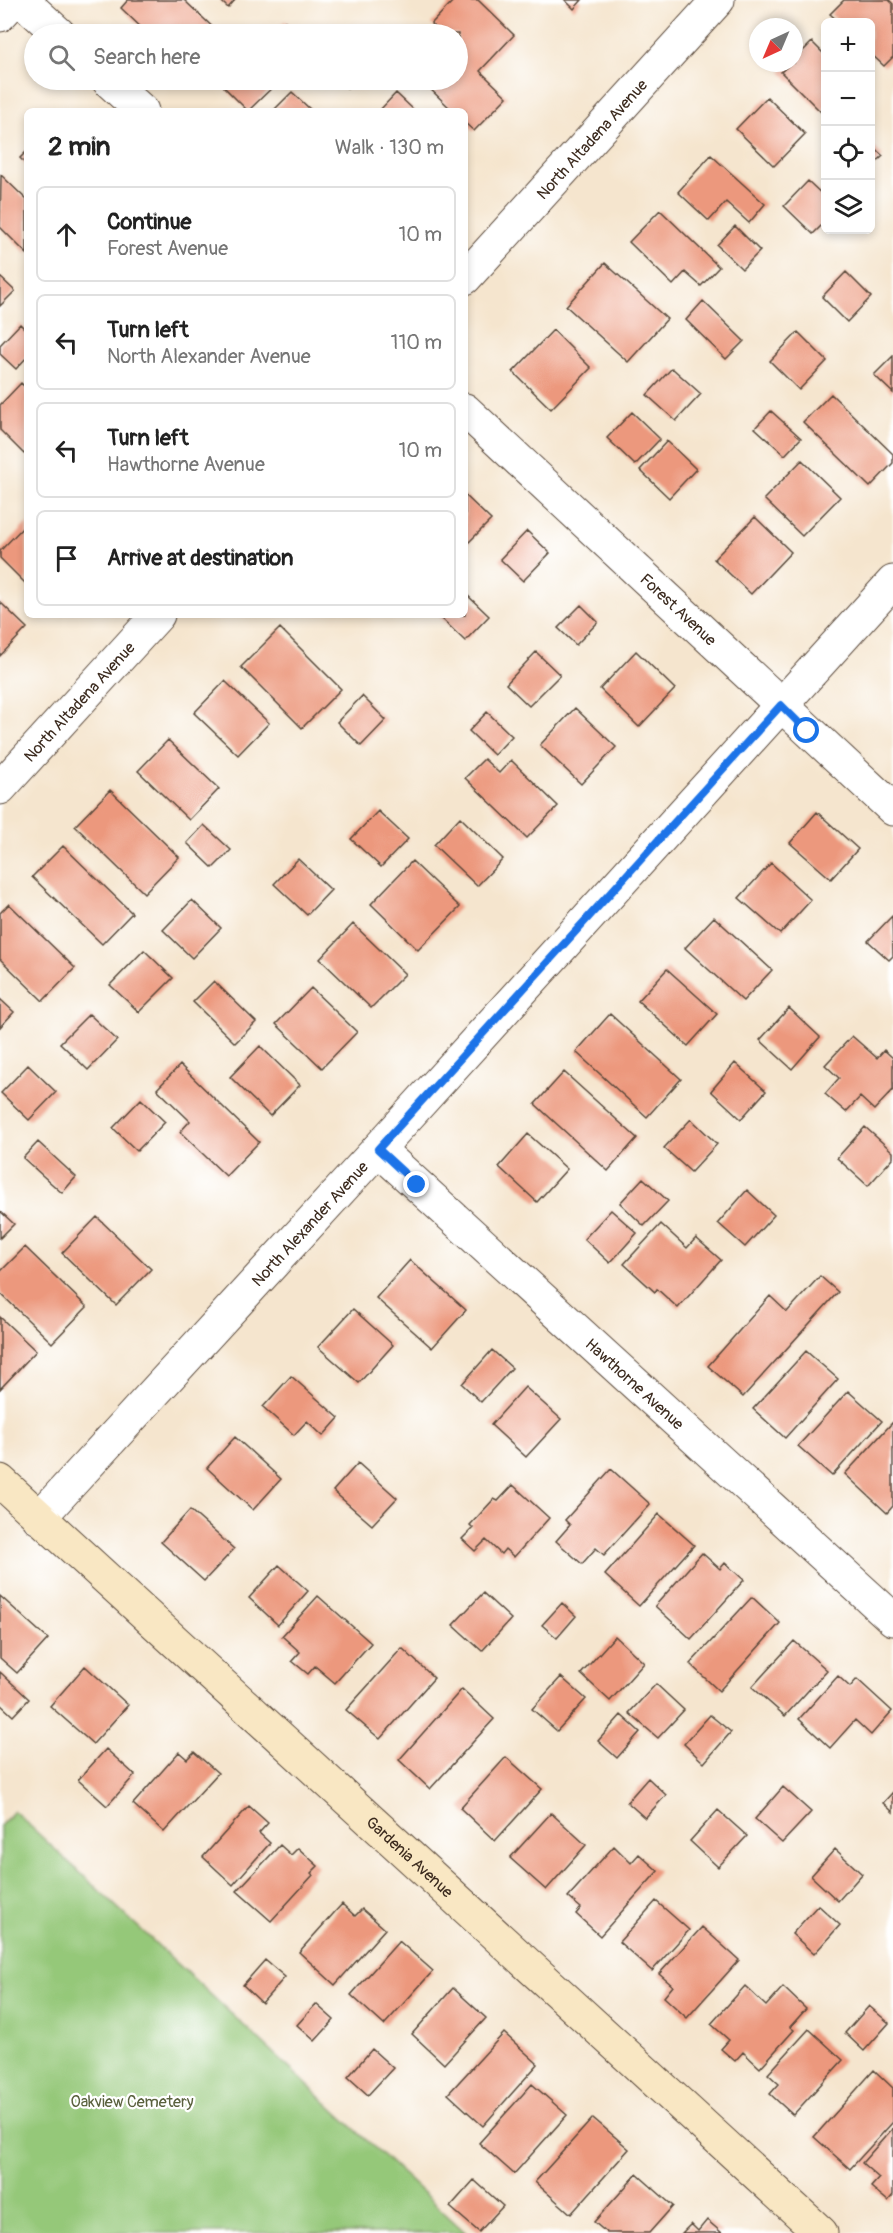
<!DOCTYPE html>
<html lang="en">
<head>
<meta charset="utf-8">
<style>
	:root { --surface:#fff; --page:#f6f6f6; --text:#222; --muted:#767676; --line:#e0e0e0 }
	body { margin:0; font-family:Pangolin,sans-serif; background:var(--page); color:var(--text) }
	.controls { position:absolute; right:18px; top:18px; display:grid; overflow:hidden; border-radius:9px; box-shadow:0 3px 9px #0003 }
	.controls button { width:54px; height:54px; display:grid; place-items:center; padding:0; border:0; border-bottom:2px solid var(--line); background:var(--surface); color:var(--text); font:30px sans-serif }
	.compass { position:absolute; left:749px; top:18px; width:54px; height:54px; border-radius:50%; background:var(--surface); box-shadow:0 3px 9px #0003; rotate:224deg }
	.stop { position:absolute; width:18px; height:18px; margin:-14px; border:4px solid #1a73e8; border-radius:50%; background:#fff }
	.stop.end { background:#1a73e8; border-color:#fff; box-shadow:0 2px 6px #0008 }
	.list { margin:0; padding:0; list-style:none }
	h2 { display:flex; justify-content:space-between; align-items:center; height:78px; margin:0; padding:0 24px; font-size:26px }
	h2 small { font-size:20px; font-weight:400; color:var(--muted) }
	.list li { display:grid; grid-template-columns:39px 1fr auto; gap:18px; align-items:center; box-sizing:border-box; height:96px; margin:0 12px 12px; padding:0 12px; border:2px solid var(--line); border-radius:9px }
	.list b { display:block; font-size:22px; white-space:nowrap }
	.list p { margin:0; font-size:20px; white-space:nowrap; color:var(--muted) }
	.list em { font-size:20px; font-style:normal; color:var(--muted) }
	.icon { flex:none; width:33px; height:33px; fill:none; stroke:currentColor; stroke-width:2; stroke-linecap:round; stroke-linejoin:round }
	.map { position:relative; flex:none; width:893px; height:2233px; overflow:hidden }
	.search { position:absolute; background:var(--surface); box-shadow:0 3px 9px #0003; left:24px; top:24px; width:444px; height:66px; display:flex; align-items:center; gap:15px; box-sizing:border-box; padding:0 21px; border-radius:33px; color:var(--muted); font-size:22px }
	.panel { position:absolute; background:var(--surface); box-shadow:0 3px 9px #0003; left:24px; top:108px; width:444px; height:510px; border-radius:9px }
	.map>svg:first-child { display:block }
	.green { fill:#95c879; stroke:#68794c; stroke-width:1.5 }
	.building { fill:#ec987d }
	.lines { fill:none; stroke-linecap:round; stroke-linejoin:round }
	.street-casing { stroke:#574638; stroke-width:35 }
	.secondary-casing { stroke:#574638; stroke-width:35 }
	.street { stroke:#fff; stroke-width:33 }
	.secondary { stroke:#f9e7c3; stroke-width:33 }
	.route { stroke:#1a73e8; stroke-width:8 }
	.labels { text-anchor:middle; stroke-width:4.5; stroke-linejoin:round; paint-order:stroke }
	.street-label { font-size:16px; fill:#3b2a1e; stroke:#fff }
	.park-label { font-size:16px; fill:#5a613e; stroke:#fff }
</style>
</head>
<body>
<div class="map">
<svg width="893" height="2233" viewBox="0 0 893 2233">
	<rect width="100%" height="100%" fill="#fff"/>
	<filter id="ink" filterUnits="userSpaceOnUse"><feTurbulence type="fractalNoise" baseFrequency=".0167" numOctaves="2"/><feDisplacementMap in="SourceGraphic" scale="12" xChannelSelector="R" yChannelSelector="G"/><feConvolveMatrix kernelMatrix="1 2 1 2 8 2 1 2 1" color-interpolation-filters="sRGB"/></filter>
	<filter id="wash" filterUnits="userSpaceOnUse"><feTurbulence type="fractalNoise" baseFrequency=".008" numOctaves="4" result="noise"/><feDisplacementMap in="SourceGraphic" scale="24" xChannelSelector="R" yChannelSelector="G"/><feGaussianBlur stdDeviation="1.35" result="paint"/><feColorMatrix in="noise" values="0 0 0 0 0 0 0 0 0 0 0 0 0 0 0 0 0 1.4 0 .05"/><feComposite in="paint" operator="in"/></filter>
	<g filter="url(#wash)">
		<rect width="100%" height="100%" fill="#f5e5ce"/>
		<path class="green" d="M14,1811l452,422h-466v-407z"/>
		<g id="blocks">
			<path class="building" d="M128,0h56l36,34h-72l-27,-26z
				M220,0h15l-7,8z
				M454,0h24l36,35 -34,36 27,26 -33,34 -9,-8v-12h-12l-31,-30 36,-1v-46h-16l-11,-10z
				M565,0h17l-8,9z
				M844,0h45l4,4v53l-9,9 -14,-13v-31h-31l-9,-8z
				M285,21l14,13h-27z
				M812,42l14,14v52l-5,4 -40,-40 10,-9h3v-3z
				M231,80h46l2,1 -31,30 -24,-24z
				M338,80h17l-8,8z
				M292,92l20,19h-39z
				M396,93l19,18h-36z
				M767,97l38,37 -31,32 -38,-37z
				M870,144l13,12 -13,12z
				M27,151v14l-7,-7z
				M711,155l54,49 -16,19 -23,-21 -17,19 -31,-29z
				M1,175l26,25v54l-27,-27z
				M808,181l18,17v23l-13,13 -29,-28z
				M660,210l59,57 -18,19 -16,-14 -12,13 -44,-43z
				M735,226l25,25 -18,18 -25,-24z
				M605,263l62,56 -39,43 -62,-56z
				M846,272l25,25 -24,25 -25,-25z
				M0,277l15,14 -15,15z
				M703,301l41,40 -18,18 -40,-39z
				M20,324l7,7v26l-11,12 -16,-15v-9z
				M553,330l38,38 -40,41 -38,-37z
				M798,332l29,29 -28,29 -29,-29z
				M893,356v37l-19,-18z
				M672,368l29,26 -25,27 -29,-26z
				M21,383l6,6v62l-3,3 -24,-24v-25z
				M831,394l62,60v9l-23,24 -67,-65z
				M771,411l30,27 -16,17 -30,-27z
				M632,412l28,27 -25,26 -28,-27z
				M667,441l29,28 -27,29 -29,-28z
				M802,460l38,37 -38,39 -38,-37z
				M465,495l26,25 -26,26z
				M755,517l36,35 -40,42 -37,-35z
				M27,523v62l-27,-27v-7z
				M527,531l23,22 -27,28 -23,-22z
				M465,593l24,23 -24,25 -27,-26h27z
				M0,602l27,26 -27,28z
				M581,605l17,17 -22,23 -18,-17z
				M280,628l61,61 -39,39 -61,-61z
				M636,651l39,38 -36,38 -39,-38z
				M536,652l24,23 -31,31 -23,-22z
				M225,681l44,42 -31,32 -44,-42z
				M362,696l24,24 -25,26 -24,-24z
				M575,708l41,39 -35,37 -41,-39z
				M487,712l25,24 -18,19 -25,-24z
				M168,740l51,49 -30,31 -51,-49z
				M484,759l15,14 12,-13 47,46 -31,32 -62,-60z
				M110,790l69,67 -35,36 -69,-67z
				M378,811l30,28 -27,28 -30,-28z
				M817,812l41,37 -27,30 -41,-36z
				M460,817l43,42 -26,27 -43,-41z
				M204,825l27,25 -18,18 -26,-25z
				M63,846l69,67 -30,31 -70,-67z
				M298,859l33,31 -24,25 -33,-31z
				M412,861l48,46 -42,43 -47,-46z
				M771,863l40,37 -31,34 -41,-36z
				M192,900l29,28 -29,30 -29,-28z
				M9,904l66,64 -32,33 -43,-42v-46z
				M892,916l1,40 -4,4 -21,-19z
				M714,917l58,53 -29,31 -58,-53z
				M353,924l52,50 -34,34 -51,-49z
				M144,950l29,28 -34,34 -29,-27z
				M667,969l50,45 -29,32 -50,-45z
				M214,981l42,41 -21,21 -42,-41z
				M311,988l46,44 -35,36 -46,-44z
				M0,999l14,13 -14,15z
				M789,1008l31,29 -28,32 -32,-29z
				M89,1014l28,26 -29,30 -28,-27z
				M610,1014l71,65 -34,38 -71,-65z
				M852,1036l25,22 7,-8 9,8v32l-19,20 -14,-13 -14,15 -21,-18 14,-16 -14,-13z
				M260,1046l40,39 -30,31 -40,-39z
				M735,1063l31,28 -25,28 -30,-28z
				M28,1065l28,27 -27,28 -28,-27z
				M180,1065l79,77 -33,34 -46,-44 10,-11 -33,-32z
				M564,1072l73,66 -29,33 -73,-67z
				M141,1099l24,23 -28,29 -24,-23z
				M691,1119l26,25 -26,28 -27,-24z
				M865,1127l28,25v6l-25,28 -31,-28z
				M528,1134l39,35 -30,33 -38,-35z
				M38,1142l38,35 -14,16 -39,-35z
				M643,1178l25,23 -24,25 -24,-23z
				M747,1190l27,25 -29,32 -27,-24z
				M611,1210l26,23 -27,30 -26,-24z
				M0,1211l14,13 -14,14z
				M97,1217l54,52 -35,36 -54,-52z
				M661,1224l26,24 9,-10 25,22 -43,48 -21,-19 -2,3 -31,-28z
				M25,1247l62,60 -35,36 -52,-50v-21z
				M410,1260l56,50 -34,38 -56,-50z
				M820,1276l18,16 -95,105 -35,-31 62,-70 17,16z
				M353,1309l40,36 -34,38 -41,-36z
				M0,1317l36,34 -36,38z
				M492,1350l20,18 -31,34 -19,-18z
				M806,1351l32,28 -53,59 -32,-29z
				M291,1376l48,42 -16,18 -16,-15 -13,14 -31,-28z
				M525,1387l36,32 -35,38 -35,-32z
				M848,1391l34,30 -50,55 -34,-30z
				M893,1422v84l-6,7 -42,-39z
				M235,1437l46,42 -28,31 -46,-42z
				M358,1463l39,35 -25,27 -39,-34z
				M611,1469l39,35 -46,51 -8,-7 -14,16 -26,-23 14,-16 -5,-5z
				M513,1485l36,33 -35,39 -9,-8 -4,5 -15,-14 -11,11 -13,-12 11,-11 -3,-3 24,-26 4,2z
				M190,1510l44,39 -30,32 -43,-39z
				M659,1514l35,31 -55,61 -34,-31z
				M702,1553l18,16 5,-6 19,17 -53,59 -36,-33z
				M279,1565l29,26 -30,34 -29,-27z
				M483,1593l28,26 -29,32 -29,-26z
				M0,1596l48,43 -31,34 -17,-15z
				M318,1596l53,47 -36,40 -20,-17 -7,8 -16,-13 8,-9 -18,-16z
				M752,1597l28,26 -61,68 -29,-27z
				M562,1603l14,13 -19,22 -15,-13z
				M615,1636l29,27 -34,38 -29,-27z
				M794,1641l33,29 -42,46 -33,-29z
				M402,1648l32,30 -54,61 -34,-29z
				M85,1666l43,39 -35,39 -43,-38z
				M0,1672l29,27 -16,17 -13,-12z
				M838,1676l12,11 7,-8 35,32 -21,24 -16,-15 -25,28 -31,-29z
				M561,1677l25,22 -29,32 -25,-22z
				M656,1684l28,26 -26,28 -29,-25z
				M462,1689l32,30 -64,70 -31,-29z
				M621,1715l19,17 -23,26 -19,-17z
				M710,1715l21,17 -27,31 -20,-19z
				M106,1749l29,26 -28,31 -29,-26z
				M179,1752l8,7 7,-7 24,21 -54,59 -31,-28z
				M506,1757l36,32 -47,52 -35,-33z
				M648,1778l18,17 -21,23 -18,-16z
				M783,1787l28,25 -29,31 -27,-24z
				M893,1792v20l-10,-9z
				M249,1806l19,17 -9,10 11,10 -37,42 -30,-28z
				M718,1810l29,26 -29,31 -28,-26z
				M551,1813l35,32 -40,45 -36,-32z
				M280,1845l11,10 7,-7 20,18 -7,7 2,2 -42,46 -34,-30z
				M614,1846l17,17 8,-9 19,17 -58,65 -24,-22 5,-6 -13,-11z
				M835,1849l27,25 -24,27 -27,-25z
				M656,1901l33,29 -37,41 -33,-29z
				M342,1904l13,12 7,-7 23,20 -50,56 -36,-33z
				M818,1905l22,20 -26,29 -22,-20z
				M702,1927l37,33 -52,58 -23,-21 9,-11 -14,-12z
				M399,1941l34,30 -49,54 -33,-30z
				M265,1960l20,17 -23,26 -19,-18z
				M745,1986l21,20 17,-19 23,22 -16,18 4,3 -34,38 -17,-16 -8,9 -14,-12 8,-9 -18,-16z
				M453,1988l33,30 -42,46 -32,-30z
				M316,2004l18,16 -19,21 -18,-16z
				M869,2006l20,17 -25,28 -19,-18z
				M809,2029l34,31 -50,55 -23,-21 9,-10 -11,-10z
				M504,2033l34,31 -55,62 -35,-32z
				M372,2049l21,19 -25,27 -20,-18z
				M874,2070l19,18v34l-43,47 -36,-32z
				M532,2084l35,31 -53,59 -35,-31z
				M593,2118l36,31 -58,65 -36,-32z
				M893,2128v67l-5,6 -17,-14 8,-9 -17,-15z
				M637,2174l36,32 -24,27h-42l-13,-11z
				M474,2180l29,26 -24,26 -29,-25z
				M707,2220l15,13h-40l9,-9 7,7z"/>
		</g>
	</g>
	<g filter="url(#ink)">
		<use href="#blocks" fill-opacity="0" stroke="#574638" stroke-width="1.5"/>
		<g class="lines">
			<g class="street-casing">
				<g id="street">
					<path d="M22,0l37,34"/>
					<path d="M0,15l14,-15"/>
					<path d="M108,80l34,31"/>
					<path id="s1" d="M465,278l253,-278"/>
					<path id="s2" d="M465,410l428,399"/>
					<path id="s3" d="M0,788l158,-173"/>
					<path id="s4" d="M378,1149l515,470"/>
					<path id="s5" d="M39,1518l339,-369 515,-567"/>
				</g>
			</g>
			<g class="secondary-casing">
				<g id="secondary">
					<path id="s6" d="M0,1481l821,752"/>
				</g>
			</g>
			<use href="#street" class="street"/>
			<use href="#secondary" class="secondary"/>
		</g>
	</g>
	<g class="lines" filter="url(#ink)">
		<path class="route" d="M417,1185l-39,-36 403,-444 26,26"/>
	</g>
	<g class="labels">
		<g class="street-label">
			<text dy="6" stroke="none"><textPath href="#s1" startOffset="188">North Altadena Avenue</textPath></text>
			<text dy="6" stroke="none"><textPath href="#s2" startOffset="292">Forest Avenue</textPath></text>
			<text dy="6" stroke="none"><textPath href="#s3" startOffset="117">North Altadena Avenue</textPath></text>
			<text dy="6" stroke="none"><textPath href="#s5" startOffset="400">North Alexander Avenue</textPath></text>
			<text dy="6" stroke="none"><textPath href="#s4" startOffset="348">Hawthorne Avenue</textPath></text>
			<text dy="6" stroke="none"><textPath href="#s6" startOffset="556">Gardenia Avenue</textPath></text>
		</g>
		<g class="park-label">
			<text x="132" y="2107">Oakview Cemetery</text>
		</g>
	</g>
</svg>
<div class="controls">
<button>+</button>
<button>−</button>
<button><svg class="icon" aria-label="locate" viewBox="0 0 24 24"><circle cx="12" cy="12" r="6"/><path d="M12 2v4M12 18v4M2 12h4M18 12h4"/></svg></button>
<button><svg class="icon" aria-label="layers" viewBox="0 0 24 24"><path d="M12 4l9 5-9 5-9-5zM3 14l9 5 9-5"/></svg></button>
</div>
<svg class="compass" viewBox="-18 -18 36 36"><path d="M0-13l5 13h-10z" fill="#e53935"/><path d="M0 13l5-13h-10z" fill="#767676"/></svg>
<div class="stop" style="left:807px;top:731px"></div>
<div class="stop end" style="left:417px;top:1185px"></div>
<div class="search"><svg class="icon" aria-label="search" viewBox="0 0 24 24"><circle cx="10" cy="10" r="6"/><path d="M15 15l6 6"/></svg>Search here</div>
<section class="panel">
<h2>2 min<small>Walk · 130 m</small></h2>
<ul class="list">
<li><svg class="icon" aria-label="ahead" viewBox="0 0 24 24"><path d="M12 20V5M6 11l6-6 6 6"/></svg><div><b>Continue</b><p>Forest Avenue</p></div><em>10 m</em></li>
<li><svg class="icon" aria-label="left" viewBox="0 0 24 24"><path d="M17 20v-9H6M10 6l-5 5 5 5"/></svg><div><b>Turn left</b><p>North Alexander Avenue</p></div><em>110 m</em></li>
<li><svg class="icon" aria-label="left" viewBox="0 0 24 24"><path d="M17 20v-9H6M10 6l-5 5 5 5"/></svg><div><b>Turn left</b><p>Hawthorne Avenue</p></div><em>10 m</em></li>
<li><svg class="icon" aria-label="arrive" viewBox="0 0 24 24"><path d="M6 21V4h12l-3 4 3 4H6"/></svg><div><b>Arrive at destination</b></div></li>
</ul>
</section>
</div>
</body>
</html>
